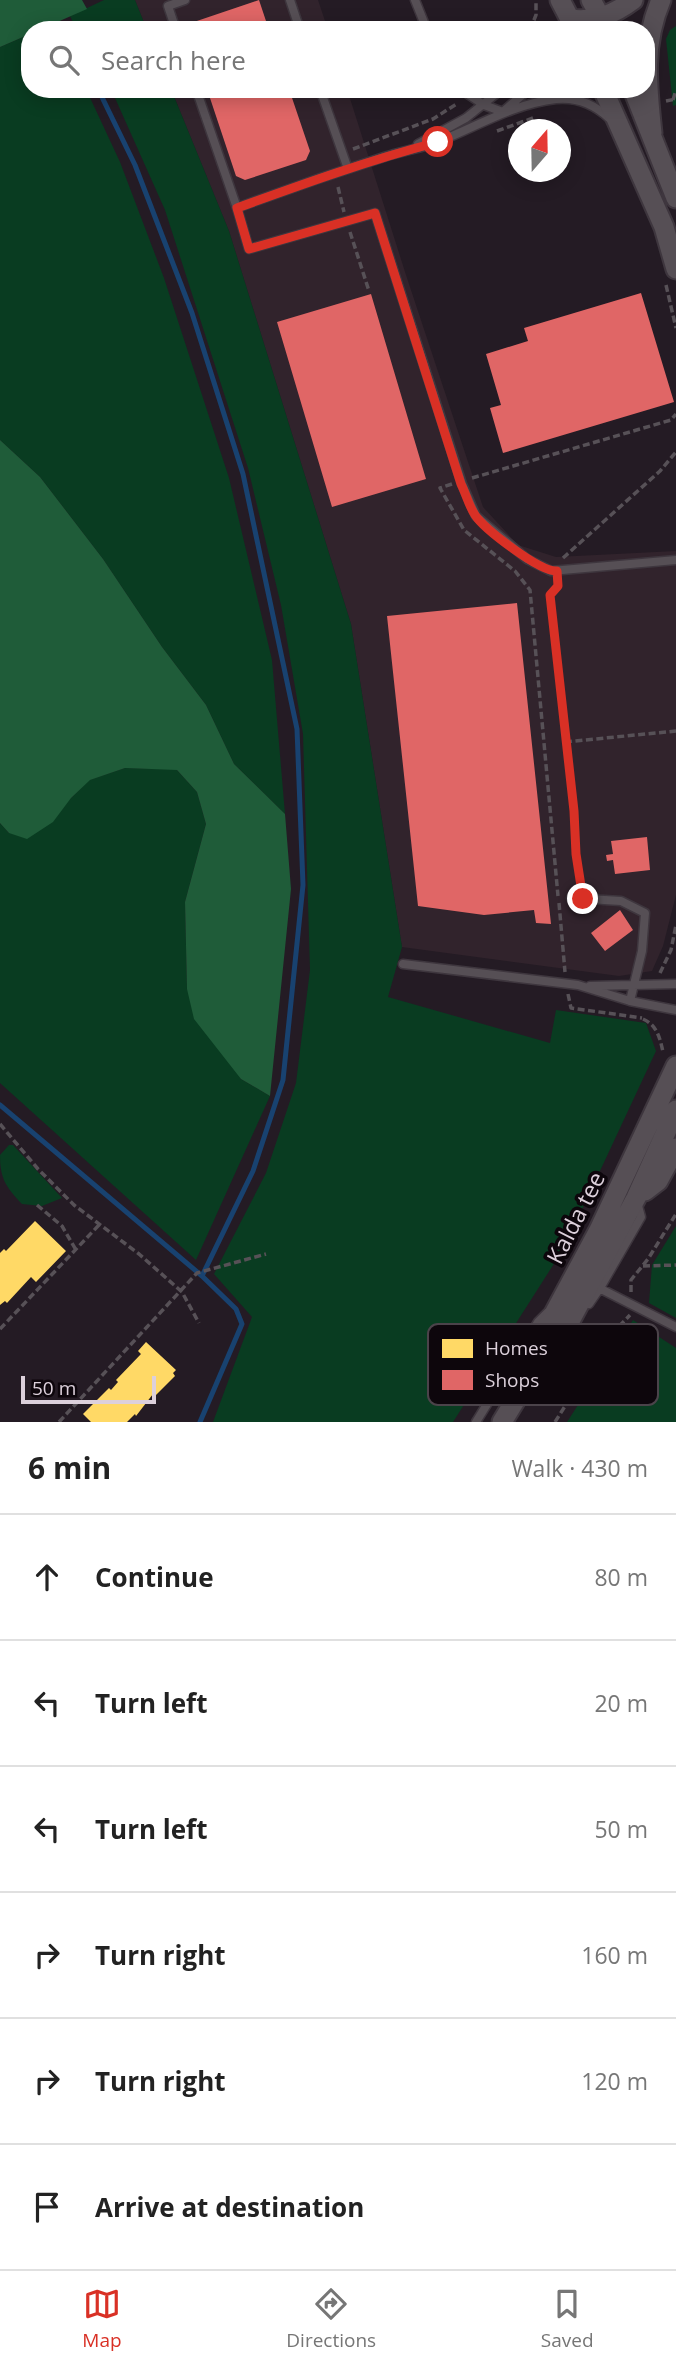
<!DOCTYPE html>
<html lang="en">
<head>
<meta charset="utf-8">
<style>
	:root { --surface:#fff; --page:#f6f6f6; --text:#222; --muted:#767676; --line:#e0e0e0; --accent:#d93025 }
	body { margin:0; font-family:"Open Sans",sans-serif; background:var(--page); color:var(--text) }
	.compass { position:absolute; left:508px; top:119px; width:63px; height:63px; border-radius:50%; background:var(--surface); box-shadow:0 4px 18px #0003; rotate:20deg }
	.scale { position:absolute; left:21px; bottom:18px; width:135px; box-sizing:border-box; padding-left:7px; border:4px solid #dcd0db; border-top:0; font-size:19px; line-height:24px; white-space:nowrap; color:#dcd0db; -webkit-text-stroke:5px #0d060c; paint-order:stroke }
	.stop { position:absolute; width:21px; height:21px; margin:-16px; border:5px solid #d93025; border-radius:50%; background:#fff }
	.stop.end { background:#d93025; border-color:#fff; box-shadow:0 2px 7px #0008 }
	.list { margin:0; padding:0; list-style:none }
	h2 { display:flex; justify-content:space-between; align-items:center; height:91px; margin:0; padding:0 28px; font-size:30px }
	h2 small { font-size:23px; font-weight:400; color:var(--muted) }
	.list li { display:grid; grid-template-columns:46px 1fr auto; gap:21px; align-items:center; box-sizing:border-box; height:126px; padding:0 28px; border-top:2px solid var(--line) }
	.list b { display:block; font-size:26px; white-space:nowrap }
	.list em { font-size:23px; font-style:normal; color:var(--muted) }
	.icon { flex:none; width:38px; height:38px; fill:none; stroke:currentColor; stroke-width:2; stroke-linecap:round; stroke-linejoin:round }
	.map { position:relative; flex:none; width:676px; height:1422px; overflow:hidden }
	.search { position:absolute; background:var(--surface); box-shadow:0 4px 18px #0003; left:21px; right:21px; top:21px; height:77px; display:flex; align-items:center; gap:18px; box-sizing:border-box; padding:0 24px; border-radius:28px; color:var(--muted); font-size:26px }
	.sheet { height:847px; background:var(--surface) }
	nav { display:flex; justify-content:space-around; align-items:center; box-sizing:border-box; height:98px; border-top:2px solid var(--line); background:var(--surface); font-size:19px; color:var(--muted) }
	nav a { display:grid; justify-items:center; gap:4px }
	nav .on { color:var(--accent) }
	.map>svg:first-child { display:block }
	.commercial { fill:#31232c }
	.green { fill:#093c21 }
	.forest { fill:#1f5c39 }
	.homes { fill:#ffd966 }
	.shops { fill:#e06666 }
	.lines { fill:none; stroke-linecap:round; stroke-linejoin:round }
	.stream { stroke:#184270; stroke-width:5 }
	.service-casing { stroke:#3e363e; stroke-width:11 }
	.tertiary-casing { stroke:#3e363e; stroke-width:23 }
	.path { stroke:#575157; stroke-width:3.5; stroke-dasharray:7 3.5; stroke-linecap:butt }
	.service { stroke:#564f55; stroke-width:8 }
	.tertiary { stroke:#564f55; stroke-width:19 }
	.route { stroke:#d93025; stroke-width:9 }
	.labels { text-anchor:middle; stroke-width:7; stroke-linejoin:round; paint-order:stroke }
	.street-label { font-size:23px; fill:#dcd0db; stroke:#0d060c }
	.key { fill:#0d060c; stroke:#4b434a; stroke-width:2 }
	.key-label { font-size:19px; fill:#dcd0db }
</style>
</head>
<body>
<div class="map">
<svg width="676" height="1422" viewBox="0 0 676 1422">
	<rect width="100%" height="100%" fill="#241b24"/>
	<path class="commercial" d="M135,0h183l10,30h-181z
		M171,89h176l59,186 77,232 35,38 38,12 120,-6v344l-13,51 -11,25 -33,5 -217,-29 -51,-323 -122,-393z"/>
	<path class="green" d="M104,0h31l12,30h-70l-7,-14z
		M676,26v79l-3,1 -7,-67 4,-9z
		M30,34v55h56l34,73 44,116 65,200 43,182 13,154 -51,-50 -28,-59 -44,-58 -59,-88 -63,-82 -40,-37v-393z
		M111,89h60l58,142 122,393 51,323 -14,50 162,46 6,-33 90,13 10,28 -92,197 -111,174h-240l39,-105 -38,-43 52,-101 30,-90 14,-113 -7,-236 -22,-129 -33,-137 -83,-258z
		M125,768l51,1 21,23 9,32 -21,78 2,87 54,90 29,17 -74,164 -196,-177v-260l9,10 62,-35 18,-18z
		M9,1145h4l49,53 -20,8 -20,-2c-16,-17 -22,-25 -22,-49z
		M676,1226v92l-27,-15 3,-38z
		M633,1320l43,28v74h-109z"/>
	<path class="forest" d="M0,0h82l5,9 -48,21h-9v4l-30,13z
		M0,440l40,37 63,82 59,88 44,58 28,59 51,50 6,75 -21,207 -29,-17 -47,-60 -7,-30 -2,-87 21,-78 -9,-32 -20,-22 -52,-2 -35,12 -19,18 -18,24 -26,17 -18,-6 -9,-10z"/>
	<path class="homes" d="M35,1221l31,30 -30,31 -5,-5 -24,26 -2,-2 -5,4v-52l4,-4 2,2z
		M146,1342l30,28 -3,3 2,3 -20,20 -2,-2 -17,22 -1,-2 -8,8h-36l-8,-8 26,-26 2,2 7,-8 -2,-2 25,-26 -3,-3z"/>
	<path class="shops" d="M259,0l10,30h-82l-2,-5z
		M207,89h82l21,62 -4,9 -61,20 -9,-4z
		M641,293l33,109 -171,51 -13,-45 11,-3 -15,-51 42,-13 -4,-13z
		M371,294l55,185 -94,28 -55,-185z
		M517,603l34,321 -15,-1 -2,-13 -50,5 -66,-9 -31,-290z
		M647,837l3,33 -35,4 -2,-14 -6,1 -1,-6 7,-1 -2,-13z
		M620,910l13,20 -28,21 -14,-18z"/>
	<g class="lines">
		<path class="stream" d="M67,26l2,4
			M98,89l37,76 57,148 51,161 54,255 6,156 -20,195 -30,91 -51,105 34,33 6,15 -42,98
			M0,1105l202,171"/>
		<g class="service-casing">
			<path id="service" d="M290,0l10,30
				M415,0l12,30
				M176,30l-8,-24 17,-6
				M554,30l16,-11
				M196,89l41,119c48,-18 97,-35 147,-51 18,-6 38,-9 56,-16 38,-15 73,-37 116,-42 20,-2 38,5 53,19
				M320,89l28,80
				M460,89l24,16 19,7
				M505,110l24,-21
				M418,144l48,-26 36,-29
				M237,208l12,41 126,-36 87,271 14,32 51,43 24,12 125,-11
				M571,898l50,3 24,12 -3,38 -12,50
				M403,964l175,21 52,16 46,9
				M590,986l86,-2
				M597,1287l79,40
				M589,1304l11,-16 41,-71 -4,-15
				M476,1422l62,-100 9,-9"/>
		</g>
		<g class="tertiary-casing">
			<path id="tertiary" d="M560,0l15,29
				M591,0l16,29
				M570,19c25,3 43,-4 63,-19
				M603,89l61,138 12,42
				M633,89l43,109
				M652,133c-5,-46 -10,-89 9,-133
				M645,1191l13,-10 18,-33
				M521,1391l20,-53 58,-108 77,-164
				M502,1422l19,-31 36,-46 79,-147 40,-88"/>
		</g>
		<path class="path" d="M530,30l6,-15v-15
			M673,100l3,-10
			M666,101l10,-2
			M497,131l36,-13
			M353,149l80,-30 25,-16
			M338,187l6,25
			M350,232l19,59
			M666,285l10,43
			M472,478l199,-58 5,-6
			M452,484l-12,4 24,42 51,41 15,19 28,306
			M563,558l97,-87 16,-19
			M558,582v4l-8,9 31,293
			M565,742l111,-11
			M559,903l6,69
			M660,973l11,-23 5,-25
			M568,994l3,14 71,10
			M643,1019c14,6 17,19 20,33
			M0,1124l38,45 36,36 65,49 43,38 17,31
			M37,1205l25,21 14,24
			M643,1266l33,-1
			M631,1292v-12l17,-21 28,-45
			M0,1329l99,-104
			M59,1422l138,-149 69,-19
			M555,1422l53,-84 22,-23"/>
		<use href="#service" class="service"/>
		<use href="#tertiary" class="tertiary"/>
	</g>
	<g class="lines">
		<path class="route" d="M438,142c-68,18 -135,42 -201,66l12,41 126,-36 86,271c5,10 8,22 14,31 9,14 65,57 82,56l1,15 -8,9 24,216 2,43 7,45"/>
	</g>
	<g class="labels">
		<g class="street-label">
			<text transform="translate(576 1218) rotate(-63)" y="8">Kalda tee</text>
		</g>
	</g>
	<rect x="428" y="1324" width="230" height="81" rx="10" class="key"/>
	<rect x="442" y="1339" width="31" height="19" fill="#ffd966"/>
	<rect x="442" y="1370" width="31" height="20" fill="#e06666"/>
	<g class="key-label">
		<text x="485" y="1355">Homes</text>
		<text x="485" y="1387">Shops</text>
	</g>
</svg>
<svg class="compass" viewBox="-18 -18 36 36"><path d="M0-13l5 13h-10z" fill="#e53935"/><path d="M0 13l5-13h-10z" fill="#767676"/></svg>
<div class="scale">50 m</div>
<div class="stop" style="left:438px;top:142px"></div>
<div class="stop end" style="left:583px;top:899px"></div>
<div class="search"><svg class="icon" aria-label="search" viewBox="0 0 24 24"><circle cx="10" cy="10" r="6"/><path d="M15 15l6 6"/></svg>Search here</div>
</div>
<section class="sheet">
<h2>6 min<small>Walk · 430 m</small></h2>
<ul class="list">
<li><svg class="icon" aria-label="ahead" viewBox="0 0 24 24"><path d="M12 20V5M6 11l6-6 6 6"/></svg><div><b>Continue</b></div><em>80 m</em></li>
<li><svg class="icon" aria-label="left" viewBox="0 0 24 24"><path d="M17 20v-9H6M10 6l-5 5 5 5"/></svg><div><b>Turn left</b></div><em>20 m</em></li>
<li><svg class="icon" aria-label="left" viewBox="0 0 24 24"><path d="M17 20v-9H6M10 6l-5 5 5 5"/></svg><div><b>Turn left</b></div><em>50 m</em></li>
<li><svg class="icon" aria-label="right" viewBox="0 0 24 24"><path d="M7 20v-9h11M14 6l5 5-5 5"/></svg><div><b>Turn right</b></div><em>160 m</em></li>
<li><svg class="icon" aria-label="right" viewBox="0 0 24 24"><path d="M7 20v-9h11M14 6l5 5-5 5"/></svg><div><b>Turn right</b></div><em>120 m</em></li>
<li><svg class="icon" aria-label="arrive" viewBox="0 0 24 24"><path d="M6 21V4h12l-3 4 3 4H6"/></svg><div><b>Arrive at destination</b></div></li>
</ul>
</section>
<nav>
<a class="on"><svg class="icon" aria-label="map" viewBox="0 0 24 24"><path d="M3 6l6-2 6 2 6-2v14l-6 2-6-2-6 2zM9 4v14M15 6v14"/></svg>Map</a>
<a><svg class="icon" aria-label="directions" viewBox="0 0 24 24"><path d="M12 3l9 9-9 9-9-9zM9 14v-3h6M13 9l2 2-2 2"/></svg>Directions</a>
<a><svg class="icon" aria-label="saved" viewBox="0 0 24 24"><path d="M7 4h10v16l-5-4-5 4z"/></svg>Saved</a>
</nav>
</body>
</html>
